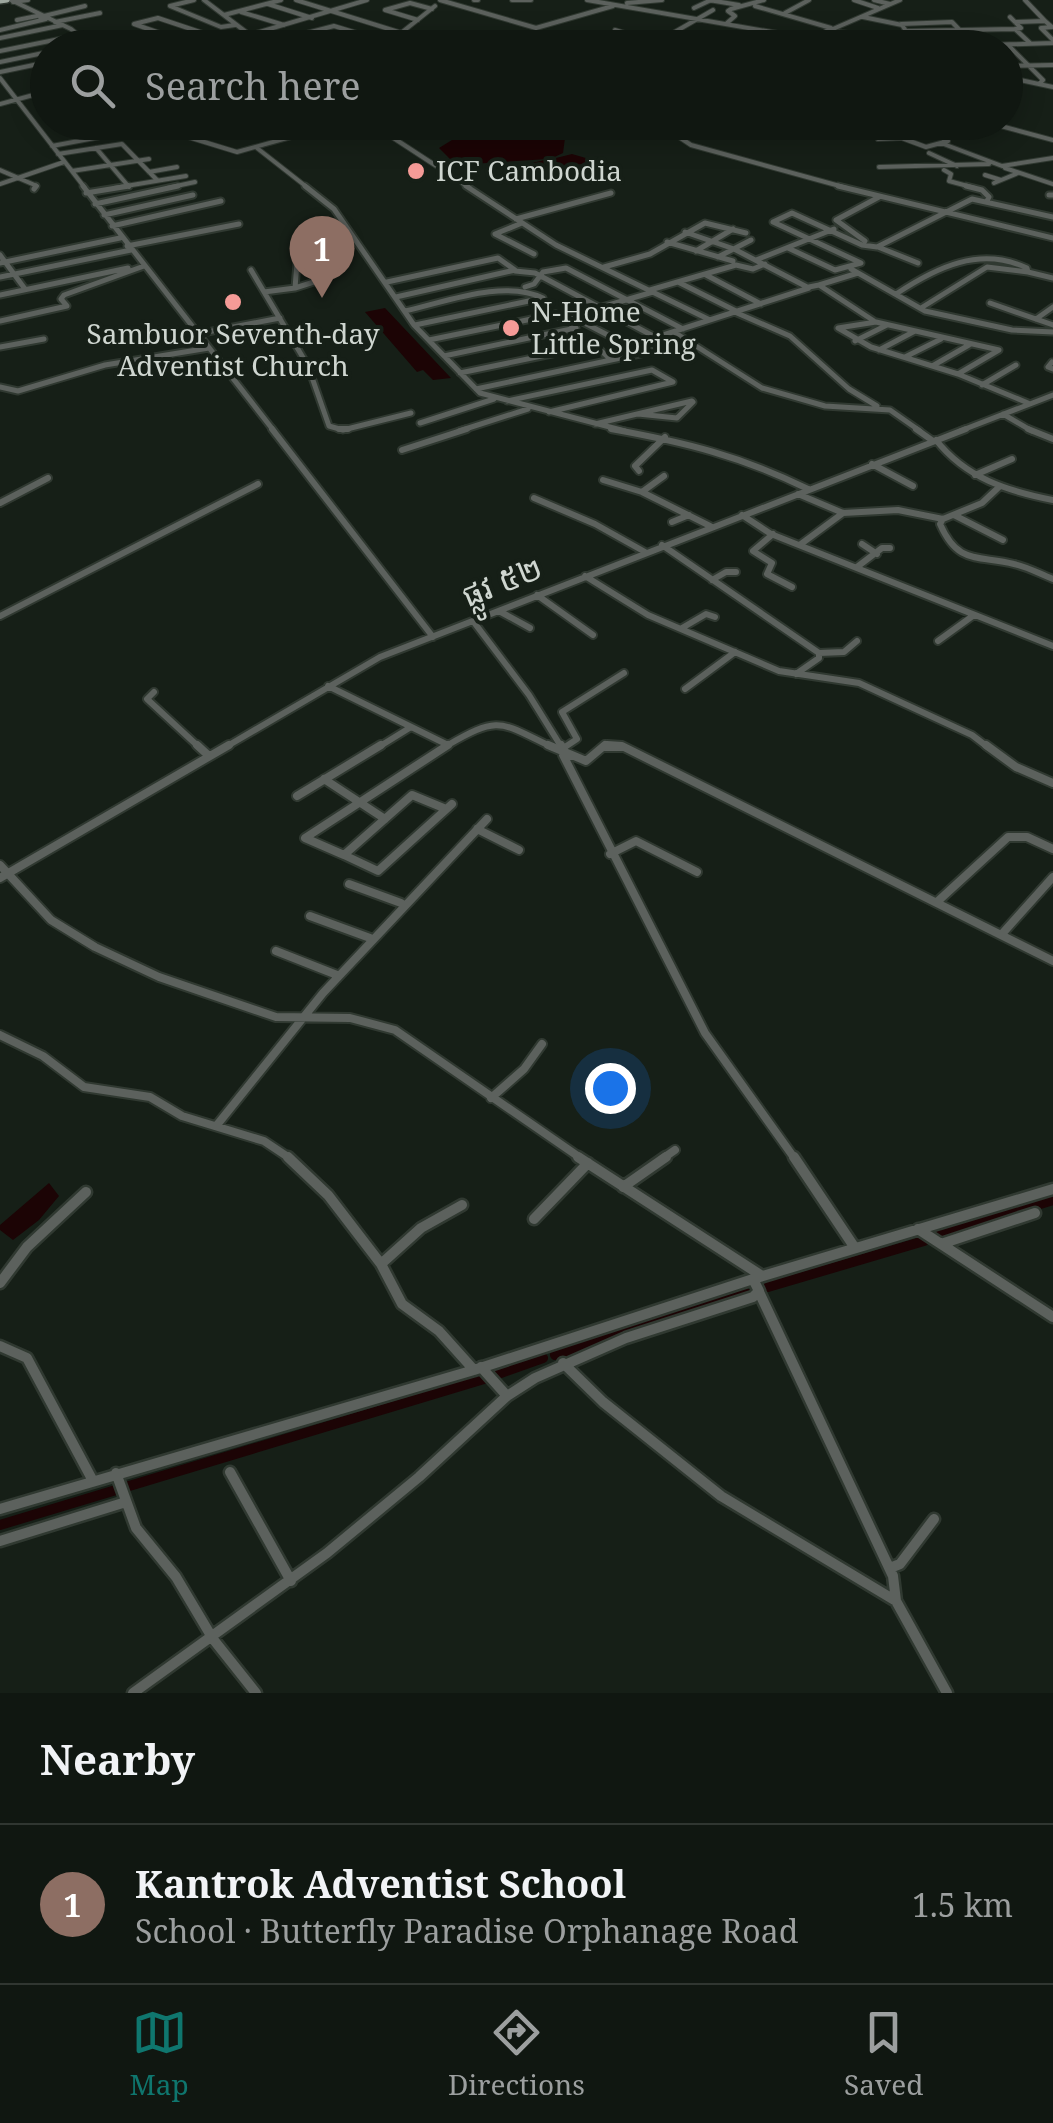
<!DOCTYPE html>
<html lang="en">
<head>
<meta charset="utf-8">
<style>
	:root { --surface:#101711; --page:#1e241f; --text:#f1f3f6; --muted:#9c9f9f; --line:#303631; --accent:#0f766e }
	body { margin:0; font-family:"Noto Serif","Noto Sans Khmer",serif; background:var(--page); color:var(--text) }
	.you { position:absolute; left:610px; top:1088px; width:35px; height:35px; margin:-25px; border:8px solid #fff; border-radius:50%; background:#1a73e8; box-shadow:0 0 0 15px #1a73e833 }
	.badge { display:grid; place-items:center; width:65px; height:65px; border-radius:50%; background:var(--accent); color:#fff; font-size:32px; font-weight:700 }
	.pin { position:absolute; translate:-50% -82px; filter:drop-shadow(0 2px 5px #0008) }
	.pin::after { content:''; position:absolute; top:52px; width:35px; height:30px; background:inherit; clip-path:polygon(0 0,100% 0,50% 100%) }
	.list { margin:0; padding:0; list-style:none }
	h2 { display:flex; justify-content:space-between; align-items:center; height:130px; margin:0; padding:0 40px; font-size:42px }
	h2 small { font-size:32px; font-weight:400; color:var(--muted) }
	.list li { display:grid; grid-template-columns:65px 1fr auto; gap:30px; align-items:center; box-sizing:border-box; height:160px; padding:0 40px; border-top:2px solid var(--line) }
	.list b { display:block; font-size:38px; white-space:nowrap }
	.list p { margin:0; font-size:32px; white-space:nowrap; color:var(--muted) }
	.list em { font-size:32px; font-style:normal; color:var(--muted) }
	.icon { flex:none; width:55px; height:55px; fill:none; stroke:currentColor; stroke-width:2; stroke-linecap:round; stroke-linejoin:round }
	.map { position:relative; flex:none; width:1053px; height:1693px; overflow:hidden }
	.search { position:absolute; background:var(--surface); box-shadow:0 5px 25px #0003; left:30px; right:30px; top:30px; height:110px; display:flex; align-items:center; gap:25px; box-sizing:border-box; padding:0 35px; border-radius:55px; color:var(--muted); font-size:38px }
	.sheet { height:290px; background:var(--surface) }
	nav { display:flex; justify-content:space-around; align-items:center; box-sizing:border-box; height:140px; border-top:2px solid var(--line); background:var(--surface); font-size:28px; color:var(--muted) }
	nav a { display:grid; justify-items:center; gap:5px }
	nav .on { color:var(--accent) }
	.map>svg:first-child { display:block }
	.water { fill:#1c0405 }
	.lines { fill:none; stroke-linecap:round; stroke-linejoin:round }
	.canal { stroke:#1c0405; stroke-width:10 }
	.minor-far4-casing { stroke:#303931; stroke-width:6 }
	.minor-far3-casing { stroke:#303931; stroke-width:9 }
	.minor-far2-casing { stroke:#303931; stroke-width:10 }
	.minor-far1-casing { stroke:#303931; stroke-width:12 }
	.minor-casing { stroke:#303931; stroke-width:15 }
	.major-casing { stroke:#303931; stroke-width:8 }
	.minor-far4 { stroke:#5c615d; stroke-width:4 }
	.minor-far3 { stroke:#5c615d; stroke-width:5 }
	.minor-far2 { stroke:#5c615d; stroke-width:6 }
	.minor-far1 { stroke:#5c615d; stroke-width:8 }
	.minor { stroke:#5c615d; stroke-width:10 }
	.major { stroke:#9da79e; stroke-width:5 }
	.poi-dot { fill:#f59b97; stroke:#161f17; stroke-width:4 }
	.labels { text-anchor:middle; stroke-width:8; stroke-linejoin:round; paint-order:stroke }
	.far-poi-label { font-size:28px; fill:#cfd6d0; stroke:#161f17; text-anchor:start }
	.street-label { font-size:32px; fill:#cfd6d0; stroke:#161f17 }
</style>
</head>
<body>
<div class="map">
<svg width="1053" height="1693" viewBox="0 0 1053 1693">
	<rect width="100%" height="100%" fill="#161f17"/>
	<path class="water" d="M497,122l6,7c-19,1 -52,12 -67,11 -22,-2 -15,-8 -40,-2l-25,-15c28,0 52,1 79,6 13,2 32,-6 47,-7z
		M526,128l39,10 -2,15 -15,7 24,-6 24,7 -39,8 -31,1 -5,-4 27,-7 -92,6 -17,-17 13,-8z
		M385,308l66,70 -18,2 -10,-10 -6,2 -52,-60z
		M49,1183l10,13 -20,24 -26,20 -13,-10v-5z"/>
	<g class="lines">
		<path class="canal" d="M940,1235l113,-35
			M768,1287l156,-46
			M555,1355l191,-62
			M498,1374l45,-16
			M0,1525l484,-146"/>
		<g class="minor-far4-casing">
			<path id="minor-far4" d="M11,0l60,29 23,19
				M194,0l-24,6 51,21 14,-2
				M204,0l63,48
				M296,0l154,48
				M440,0l96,28 77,-22
				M474,0h4
				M512,0h19
				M587,0l277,48
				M709,0l30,5
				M854,0l24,8
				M874,0l16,4
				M13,2l15,-2
				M627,3l35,-3
				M268,4l44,14
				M755,6l76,22
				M694,8l17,-8
				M241,12l43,13
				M785,13l24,-13
				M224,15l57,-15
				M40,17l45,-11
				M863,17l39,8 4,6 54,-1
				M1010,17l11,11 -6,1 15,14
				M17,20l20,-4
				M418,20l-33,-10 25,-7 22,6
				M1045,21l7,6 -11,1 12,12
				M55,22l45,-9
				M1015,22l30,-1 -20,-21
				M727,23l8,-7 -7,-5 3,-2 33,-9
				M901,24l51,-2 22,23
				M0,30l46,-11
				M615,30l33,10
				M960,30l55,-1
				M826,31l66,6 30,10 131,-4
				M325,32l47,15
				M826,32l74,-32
				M401,33l34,-27
				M303,34l31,-8 53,16 -17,6
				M0,38l63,-13
				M324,43l16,-5
				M782,45l13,3
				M1008,45l35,35 -4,4
				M643,46l21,2
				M66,48l23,-5
				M203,48l-69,-24 24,-6 69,23
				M206,48l161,-48
				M340,48l14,-5
				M628,48l45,-15 40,-23
				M679,48l10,-6
				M0,51l79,-16
				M0,62l48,-10
				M1006,66l47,-1
				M0,72l48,-10
				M1006,77l47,10
				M0,78l85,110
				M0,104l48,-13
				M71,122l18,17
				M139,122l98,30 108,-30
				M369,122l101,66
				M986,122l67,18
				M688,127l-12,8 15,10 156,43
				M902,132l15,-4 14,4
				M899,137l27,10 22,-6 -18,-9 19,-10
				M878,139l23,-1
				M941,143l61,23 51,-8
				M52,146l64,-12
				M96,148l33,39
				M257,148l51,40
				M929,153l28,13
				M58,154l64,-10 35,36
				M879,167l110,-3
				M1005,168l48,16
				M0,170l37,16 -2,2
				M944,170l7,4 -2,7 26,7
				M72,171l77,-12
				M149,172l28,-5
				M985,175l16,5
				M994,183l24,-10
				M0,184l64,-22
				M114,188l72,-12
				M167,188l28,-6"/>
		</g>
		<g class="minor-far3-casing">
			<path id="minor-far3" d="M83,186l191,245
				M305,186l29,23 80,116 66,68 145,38
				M466,186l90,59 154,75
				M838,186l215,52
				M966,186l16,4 7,7 -2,4
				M34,189l2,-3
				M86,193l43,-7
				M1049,195h4
				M95,204l83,-18
				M104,215l89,-20
				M516,219l95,-26
				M522,223l-27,11 39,20
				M112,226l109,-25
				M865,241l-29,-21 43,-23
				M667,242l66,19
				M127,246l112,-22
				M878,247l40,16
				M788,248l47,22 26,-7 -88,-41 19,-9 70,32 15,2 95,-48 81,18
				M696,251l37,-22
				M0,255l25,34
				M718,257l33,-17
				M756,260l78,-31
				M0,263l120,-25
				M604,267l46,-13 55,-31 41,10
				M851,269l74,42 87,19 41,2
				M251,270l57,96 21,60 14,4 68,-17
				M515,271l20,2 120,64
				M1028,272l25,6
				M706,275l55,29
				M0,277l131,-27
				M387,282l111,-24 17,12 -119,27
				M678,282l58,29
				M819,285l39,-12
				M525,287l9,-3 9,-12 23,-4 117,61
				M809,287l10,-2 55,36
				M295,288l22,-7 4,-34
				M650,290l86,-25 17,4 12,-5
				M264,292l31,-4 3,-37
				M653,292l-82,24 58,30 180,-58 -75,-39 -49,-17
				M896,294c41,-27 84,-48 131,-26l1,4 -41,-5 -66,41
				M0,295l128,-27
				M990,303l63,22
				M405,311c41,-9 98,-32 138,-13l-128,27
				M737,313l53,23 59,53 28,17
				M1036,319l17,-12
				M0,321l67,-15 -6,-7 3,-4 80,-29
				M876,322l123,28 -41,24 -87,-27 -33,-19z
				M674,332l88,56 63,18 65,4 30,21
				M197,334l83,-16
				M429,340l127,-26 20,14 -132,28
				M855,341l32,-16
				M0,347l44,-8
				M879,350l36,-19
				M905,357l36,-18
				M611,360l82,-17
				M1052,362l-4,5 5,2
				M934,365l35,-20
				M460,373l135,-28 16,15 -135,29
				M958,374l70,29
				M982,385l34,-20
				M0,387l18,4 87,-26 104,-17
				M507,401l145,-31 21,12 -124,30
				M1003,414l29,17
				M420,423l74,-24
				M595,424l97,-23 1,1 -16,16 -39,-4
				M459,431l69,-22
				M960,431l93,-36"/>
		</g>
		<g class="minor-far2-casing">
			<path id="minor-far2" d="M272,429l161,208
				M339,429h9
				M611,429c73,13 130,27 197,60
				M916,429l17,12
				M1028,429l25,10
				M936,440c30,38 71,51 117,60
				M402,450l65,-21
				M872,464l41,22
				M639,471l-4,-5 30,-29
				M975,475l37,-16
				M603,480l39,12 68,34
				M642,492l22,-16
				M798,494l45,19 55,-3 45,9 39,-16 17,-16
				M534,498l61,26 50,28
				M0,503l48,-25
				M742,515l29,19 282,112
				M954,515l49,25
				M943,519l-3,5c18,41 37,31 74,40 14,3 26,10 39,15
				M672,522l17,-7
				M773,534l-20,17 19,12 -5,11 25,13
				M801,544l42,-31
				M862,544l15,10
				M662,545l157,108v5l-23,16
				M857,567l25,-19h8
				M585,576l63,39 131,56 80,12 113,52 17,13
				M712,580l14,-8h10
				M537,595l56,40
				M499,611l31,17
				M0,616l258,-132
				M473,621l56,74 33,53
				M682,628l24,-14 9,3
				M938,641l36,-26
				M819,653l25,-1 13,-11
				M328,686l120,59c53,-31 53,-22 106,3
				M685,689l50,-37
				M154,692l-7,7 53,49
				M565,747l12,-8 -15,-27 62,-39
				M224,748l156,-91 586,-228
				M377,748l34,-21
				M444,748l4,-3
				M602,748h23"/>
		</g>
		<g class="minor-far1-casing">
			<path id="minor-far1" d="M197,745l12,11
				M548,745l38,16 19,-16
				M561,745l7,12
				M607,745l15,1 431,215
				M986,745l30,22 37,16
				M563,755l142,278 90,126
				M324,779l61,40
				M297,796l84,-51
				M446,809l-34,-14 -68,60 34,16 74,-67
				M477,829l42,21
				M610,854l26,-13 61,31
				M344,855l-39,-17 143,-93
				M0,865l51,55 44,27 64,30 117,40 74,1 45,12 187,129
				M0,878l229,-133
				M349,884l52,19
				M937,902l71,-65h19l26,12
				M310,916l60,22
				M1002,934l51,-57
				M276,951l61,24
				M0,1035l43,21 41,31 66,10 32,19 82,25 27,18
				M491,1098l33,-29 18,-25
				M217,1125l106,-132 164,-174
				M662,1159l13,-9"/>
		</g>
		<g class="minor-casing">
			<path id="minor" d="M288,1157l40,38 53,69 21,40 37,27 35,39
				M578,1157l184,119
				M794,1157l61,91
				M623,1187l43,-30
				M534,1219l54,-56
				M918,1229l135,88
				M941,1244l94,-31
				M381,1264l40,-36 41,-23
				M0,1283l27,-36 59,-55
				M759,1292l134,284 3,25 51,92
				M0,1346l27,12 66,123
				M563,1363l40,39 118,94 175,105
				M481,1367l26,29
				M230,1472l61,109
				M116,1473l20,55 40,49 37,62 43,54
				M0,1509l474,-139 279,-91 300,-90
				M0,1541l126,-39
				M890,1568l10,-4 34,-45
				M133,1693l194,-140 92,-76 88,-81 28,-18 91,-40 127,-41 6,-6 -6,-12"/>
		</g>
		<g class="major-casing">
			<path id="major" d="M0,1l7,-1"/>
		</g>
		<use href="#minor-far4" class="minor-far4"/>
		<use href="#minor-far3" class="minor-far3"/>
		<use href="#minor-far2" class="minor-far2"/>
		<use href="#minor-far1" class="minor-far1"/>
		<use href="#minor" class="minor"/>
		<use href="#major" class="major"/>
	</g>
	<g class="poi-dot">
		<circle cx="416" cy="171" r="10"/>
		<circle cx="233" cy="302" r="10"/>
		<circle cx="511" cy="328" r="10"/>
	</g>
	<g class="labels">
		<g class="far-poi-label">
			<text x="436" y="181">ICF Cambodia</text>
			<text x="531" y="322">N-Home<tspan x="531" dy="32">Little Spring</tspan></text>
			<text x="233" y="344" text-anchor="middle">Sambuor Seventh-day<tspan x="233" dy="32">Adventist Church</tspan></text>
		</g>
		<g class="street-label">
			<text transform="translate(502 582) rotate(-22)" y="11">ផ្លូវ ៥២</text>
		</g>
	</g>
</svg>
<div class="you"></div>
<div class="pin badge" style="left:322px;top:298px;background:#8d6e63">1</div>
<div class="search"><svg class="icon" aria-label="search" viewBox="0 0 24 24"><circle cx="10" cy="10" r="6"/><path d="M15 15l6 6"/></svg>Search here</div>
</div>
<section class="sheet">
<h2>Nearby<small></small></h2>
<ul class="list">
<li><span class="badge" style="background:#8d6e63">1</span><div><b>Kantrok Adventist School</b><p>School · Butterfly Paradise Orphanage Road</p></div><em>1.5 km</em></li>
</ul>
</section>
<nav>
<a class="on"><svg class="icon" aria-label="map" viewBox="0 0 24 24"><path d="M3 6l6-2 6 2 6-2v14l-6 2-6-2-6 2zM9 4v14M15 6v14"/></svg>Map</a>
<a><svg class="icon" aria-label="directions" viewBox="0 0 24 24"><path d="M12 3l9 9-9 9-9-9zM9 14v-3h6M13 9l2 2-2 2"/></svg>Directions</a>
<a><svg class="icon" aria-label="saved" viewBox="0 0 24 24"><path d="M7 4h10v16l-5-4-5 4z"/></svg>Saved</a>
</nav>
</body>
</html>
